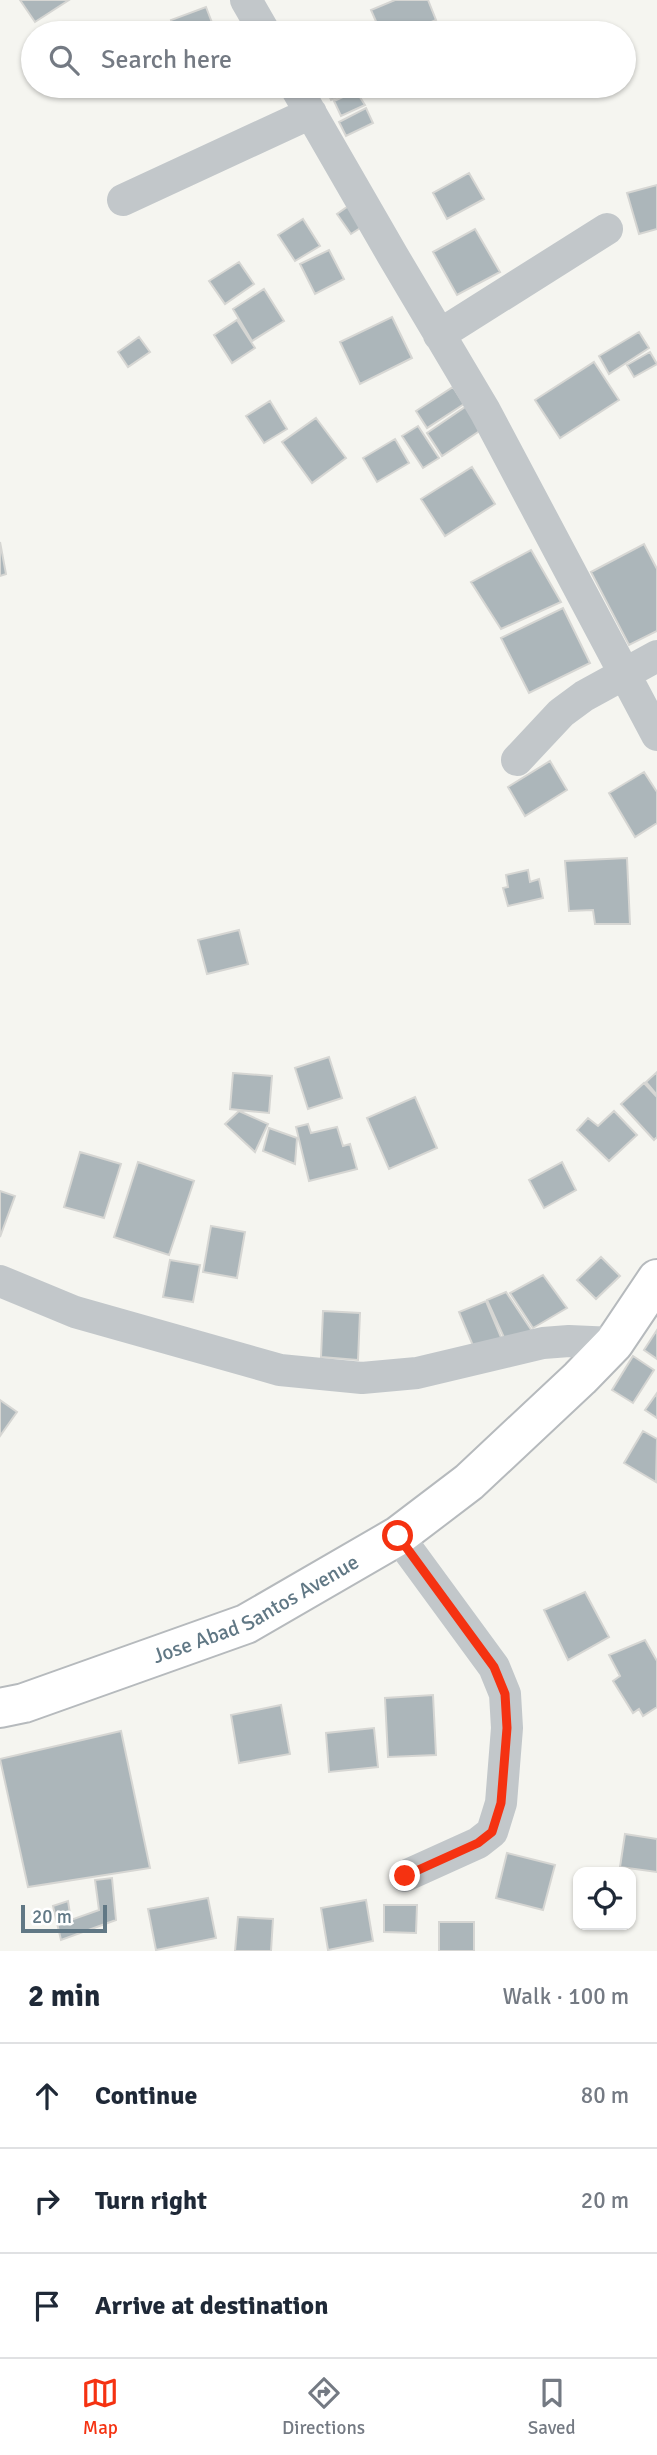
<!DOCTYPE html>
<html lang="en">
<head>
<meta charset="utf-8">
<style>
	:root { --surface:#fff; --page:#f6f6f7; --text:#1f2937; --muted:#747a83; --line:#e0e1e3; --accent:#f53211 }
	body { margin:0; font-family:Signika,sans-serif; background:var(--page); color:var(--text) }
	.controls { position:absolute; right:21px; bottom:21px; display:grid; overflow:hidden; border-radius:14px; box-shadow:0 2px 5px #0004 }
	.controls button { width:63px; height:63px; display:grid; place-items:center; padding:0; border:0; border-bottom:2px solid var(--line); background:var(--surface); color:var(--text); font:35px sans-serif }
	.scale { position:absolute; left:21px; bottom:18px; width:86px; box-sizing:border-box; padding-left:7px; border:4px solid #617885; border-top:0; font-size:19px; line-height:24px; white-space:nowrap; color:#617885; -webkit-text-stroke:5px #fff; paint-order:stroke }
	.stop { position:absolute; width:21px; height:21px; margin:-16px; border:5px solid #f53211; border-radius:50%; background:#fff }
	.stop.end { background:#f53211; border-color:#fff; box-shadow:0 2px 7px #0008 }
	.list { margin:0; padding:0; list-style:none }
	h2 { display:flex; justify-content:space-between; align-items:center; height:91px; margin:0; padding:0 28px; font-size:30px }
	h2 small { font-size:23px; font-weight:400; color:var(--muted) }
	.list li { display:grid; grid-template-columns:46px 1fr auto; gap:21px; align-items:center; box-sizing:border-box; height:105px; padding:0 28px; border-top:2px solid var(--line) }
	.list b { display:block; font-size:26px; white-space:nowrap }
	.list em { font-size:23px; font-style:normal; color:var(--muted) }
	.icon { flex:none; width:38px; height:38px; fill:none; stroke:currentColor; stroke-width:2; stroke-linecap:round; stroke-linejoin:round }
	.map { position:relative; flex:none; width:657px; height:1951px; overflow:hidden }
	.search { position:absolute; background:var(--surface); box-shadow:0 2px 5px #0004; left:21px; right:21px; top:21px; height:77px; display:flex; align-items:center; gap:18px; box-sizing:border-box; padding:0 24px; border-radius:38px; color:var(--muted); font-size:26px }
	.sheet { height:406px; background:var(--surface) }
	nav { display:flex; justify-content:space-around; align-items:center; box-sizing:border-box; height:98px; border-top:2px solid var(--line); background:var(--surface); font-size:19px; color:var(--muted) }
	nav a { display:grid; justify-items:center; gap:4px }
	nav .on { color:var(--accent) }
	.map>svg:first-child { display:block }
	.building { fill:#acb6ba; stroke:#d6d6d3; stroke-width:2 }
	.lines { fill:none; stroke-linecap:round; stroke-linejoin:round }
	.highway-casing { stroke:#b6babd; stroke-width:42 }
	.minor { stroke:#c2c7ca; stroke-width:32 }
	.highway { stroke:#fff; stroke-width:38 }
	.route { stroke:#f53211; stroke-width:9 }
	.labels { text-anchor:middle; stroke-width:7; stroke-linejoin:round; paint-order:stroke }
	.street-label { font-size:21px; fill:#617885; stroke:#fff }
</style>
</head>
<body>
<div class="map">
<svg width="657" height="1951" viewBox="0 0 657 1951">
	<rect width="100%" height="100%" fill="#f5f5f0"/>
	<path class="building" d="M20,0h49l-34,22z
		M395,0h33l8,20 -30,13h-25l-10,-23z
		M206,7l10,26h-40l-5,-13z
		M325,86h32l1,2 -27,12z
		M356,91l9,14 -24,11 -7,-15z
		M366,108l7,15 -27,13 -7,-14z
		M469,173l15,26 -37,20 -14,-26z
		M657,185v44l-18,5 -12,-41z
		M357,200l14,21 -20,13 -14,-20z
		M303,219l17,27 -25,15 -17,-26z
		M475,229l25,43 -43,23 -24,-43z
		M329,250l15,29 -29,15 -15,-30z
		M239,262l15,22 -29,20 -16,-23z
		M264,289l20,32 -32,20 -19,-32z
		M392,317l20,41 -52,26 -20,-42z
		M237,320l18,28 -23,15 -18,-28z
		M639,332l10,16 -40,26 -10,-18z
		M139,337l11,15 -22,15 -10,-15z
		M650,352l7,12 -23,13 -7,-12z
		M594,362l25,38 -59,38 -25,-38z
		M453,387l11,17 -37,24 -11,-17z
		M270,401l17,28 -23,14 -18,-27z
		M468,405l16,23 -42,28 -15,-23z
		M316,418l30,40 -34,25 -30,-41z
		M418,426l21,32 -16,10 -21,-32z
		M395,439l14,24 -32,19 -14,-24z
		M472,467l23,37 -50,32 -24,-37z
		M0,542l6,32 -6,2z
		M644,544l13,25v62l-28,14 -38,-73z
		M531,550l30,52 -60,27 -30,-47z
		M563,608l27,55 -61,30 -28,-55z
		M550,761l17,29 -42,26 -17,-29z
		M644,772l13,20v31l-22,14 -26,-44z
		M627,858l3,66h-35l-2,-14 -24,1 -4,-50z
		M528,870l2,12 9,-3 4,19 -35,8 -5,-18 5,-1 -2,-12z
		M239,930l9,34 -41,10 -9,-34z
		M329,1057l13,41 -34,11 -13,-41z
		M657,1072v23l-11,-13z
		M233,1073l39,3 -3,37 -39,-4z
		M644,1083l13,14v40l-3,3 -33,-36z
		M415,1097l22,51 -48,21 -22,-51z
		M239,1111l29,13 -13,28 -30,-28z
		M614,1111l23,24 -28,26 -32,-31 11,-12 10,8z
		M308,1124l3,9 26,-6 6,19 7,-2 7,25 -48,12 -13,-54z
		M269,1128l28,10 -2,26 -32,-13z
		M80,1152l41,12 -17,54 -40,-11z
		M138,1162l56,19 -25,74 -55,-18z
		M562,1162l14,28 -32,18 -15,-28z
		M0,1191l15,5 -15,41z
		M211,1226l34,6 -8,46 -34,-6z
		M601,1257l19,19 -24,23 -19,-19z
		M170,1260l30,5 -7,37 -30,-5z
		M543,1275l24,33 -34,20 -23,-35z
		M506,1292l26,39 -26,11 -19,-42z
		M486,1301l17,41 -27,11 -17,-41z
		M323,1311l37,2 -2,47 -37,-3z
		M657,1330v29l-13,-9z
		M633,1356l21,14 -21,33 -21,-13z
		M657,1393v25l-12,-8z
		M0,1400l17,12 -17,24z
		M643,1431l14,8 -1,43 -32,-19z
		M585,1592l24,45 -41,23 -24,-50z
		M645,1640l12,21v46l-14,9 -4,-7 -6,4 -20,-32 7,-5 -11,-21z
		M433,1695l3,60 -48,2 -3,-59z
		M281,1705l9,49 -51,9 -8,-48z
		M374,1728l4,39 -49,5 -3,-39z
		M121,1731l29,137 -122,19 -28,-128z
		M625,1834l32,5v33l-37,-5z
		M507,1853l48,12 -12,45 -47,-12z
		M112,1878l4,42 -55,20 -8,-34 15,-5 3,19 28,-10 -4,-30z
		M208,1898l8,40 -60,12 -8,-41z
		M366,1900l7,41 -45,9 -7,-42z
		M384,1905h33l-1,28 -32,-1z
		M238,1917l35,2 -2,32h-36z
		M439,1922h35v29h-35z"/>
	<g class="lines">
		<g class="highway-casing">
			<g id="highway">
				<path id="s1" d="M0,1708l24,-5 222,-79 152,-88 71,-54 111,-104 34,-35 43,-64"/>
			</g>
		</g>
		<path class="minor" d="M246,0l19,33
			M295,86l98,170 92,155 172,324
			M123,200l188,-87
			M439,335l168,-106
			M517,760l44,-47 23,-17 73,-40
			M0,1281l75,31 205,58 82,8 55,-5 126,-30 26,-2 45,2
			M398,1536l96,131 11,27 2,34 -6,75 -9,29 -14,11 -73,33"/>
		<use href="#highway" class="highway"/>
	</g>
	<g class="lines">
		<path class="route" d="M398,1536l96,131 11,27 2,34 -6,75 -9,29 -14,11 -73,33"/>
	</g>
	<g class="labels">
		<g class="street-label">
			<text dy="7" stroke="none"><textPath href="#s1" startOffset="275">Jose Abad Santos Avenue</textPath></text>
		</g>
	</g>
</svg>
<div class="controls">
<button><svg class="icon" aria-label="locate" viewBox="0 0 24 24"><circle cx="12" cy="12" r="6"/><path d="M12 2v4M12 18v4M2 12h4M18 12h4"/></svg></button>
</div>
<div class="scale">20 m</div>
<div class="stop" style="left:398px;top:1536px"></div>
<div class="stop end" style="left:405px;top:1876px"></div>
<div class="search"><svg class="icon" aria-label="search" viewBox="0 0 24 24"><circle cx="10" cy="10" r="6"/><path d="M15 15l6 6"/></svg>Search here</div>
</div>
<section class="sheet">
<h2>2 min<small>Walk · 100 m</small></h2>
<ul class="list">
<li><svg class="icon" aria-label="ahead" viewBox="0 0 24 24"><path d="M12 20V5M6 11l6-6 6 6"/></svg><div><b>Continue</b></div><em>80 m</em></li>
<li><svg class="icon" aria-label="right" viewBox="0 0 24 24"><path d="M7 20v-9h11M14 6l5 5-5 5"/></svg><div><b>Turn right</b></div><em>20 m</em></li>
<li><svg class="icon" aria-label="arrive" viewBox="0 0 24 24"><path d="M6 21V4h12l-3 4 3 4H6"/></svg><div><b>Arrive at destination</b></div></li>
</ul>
</section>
<nav>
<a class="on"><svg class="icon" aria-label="map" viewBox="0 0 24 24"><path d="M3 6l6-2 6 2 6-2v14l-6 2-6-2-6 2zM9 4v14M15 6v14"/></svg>Map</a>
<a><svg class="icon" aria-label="directions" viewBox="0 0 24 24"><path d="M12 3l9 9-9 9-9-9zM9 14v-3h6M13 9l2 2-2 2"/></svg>Directions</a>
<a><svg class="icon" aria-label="saved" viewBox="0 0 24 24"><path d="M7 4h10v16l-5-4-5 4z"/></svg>Saved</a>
</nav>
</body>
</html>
